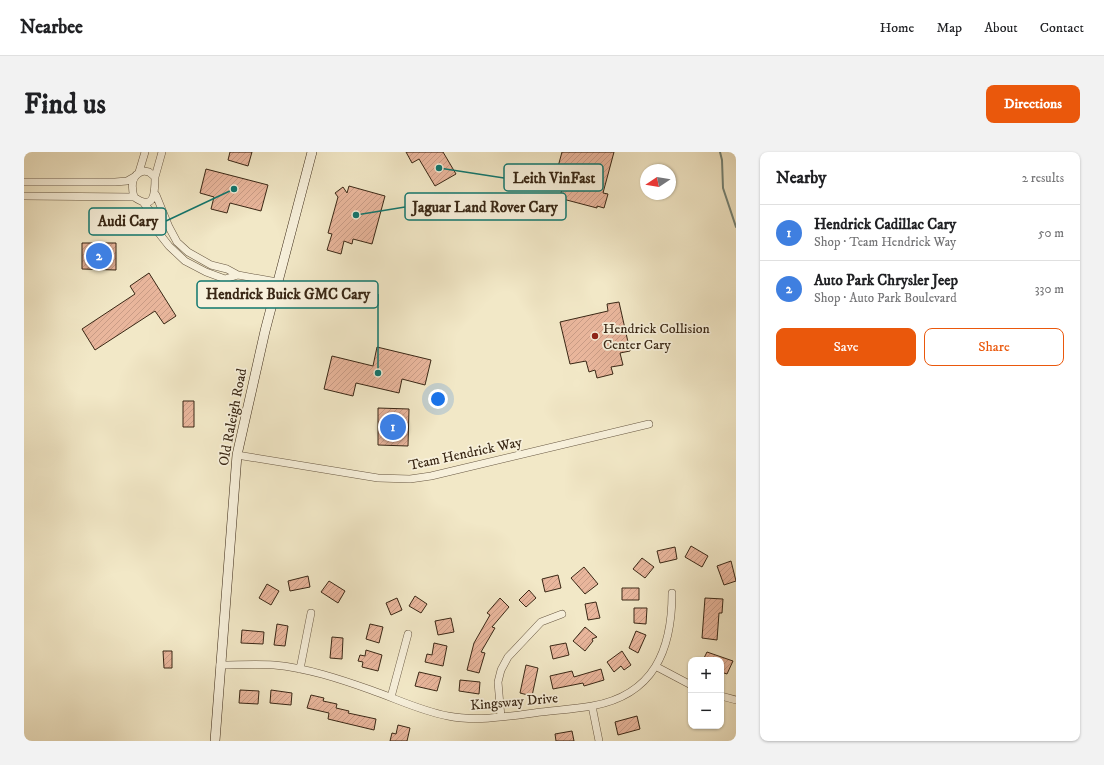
<!DOCTYPE html>
<html lang="en">
<head>
<meta charset="utf-8">
<style>
	:root { --surface:#fff; --page:#f2f2f2; --text:#202124; --muted:#757577; --line:#e0e0e0; --accent:#ea580c }
	body { margin:0; font-family:"IM FELL DW Pica",serif; background:var(--page); color:var(--text) }
	.controls { position:absolute; right:12px; bottom:12px; display:grid; overflow:hidden; border-radius:8px; box-shadow:0 1px 3px #0004 }
	.controls button { width:36px; height:36px; display:grid; place-items:center; padding:0; border:0; border-bottom:1px solid var(--line); background:var(--surface); color:var(--text); font:20px sans-serif }
	.compass { position:absolute; left:616px; top:12px; width:36px; height:36px; border-radius:50%; background:var(--surface); box-shadow:0 1px 3px #0004; rotate:258deg }
	.you { position:absolute; left:414px; top:247px; width:14px; height:14px; margin:-10px; border:3px solid #fff; border-radius:50%; background:#1a73e8; box-shadow:0 0 0 6px #1a73e833 }
	.badge { display:grid; place-items:center; width:26px; height:26px; border-radius:50%; background:var(--accent); color:#fff; font-size:13px; font-weight:700 }
	.pin { position:absolute; translate:-50% -50%; border:2px solid #fff; box-shadow:0 1px 4px #0006 }
	.list { margin:0; padding:0; list-style:none }
	h2 { display:flex; justify-content:space-between; align-items:center; height:52px; margin:0; padding:0 16px; font-size:17px }
	h2 small { font-size:13px; font-weight:400; color:var(--muted) }
	.list li { display:grid; grid-template-columns:26px 1fr auto; gap:12px; align-items:center; box-sizing:border-box; height:56px; padding:0 16px; border-top:1px solid var(--line) }
	.list b { display:block; font-size:15px; white-space:nowrap }
	.list p { margin:0; font-size:13px; white-space:nowrap; color:var(--muted) }
	.list em { font-size:13px; font-style:normal; color:var(--muted) }
	.actions { display:flex; gap:8px; padding:12px 16px }
	.actions a { flex:1; padding:9px 0; border:1px solid var(--accent); border-radius:8px; text-align:center; font-size:14px; color:var(--accent) }
	.actions .main { background:var(--accent); color:#fff }
	.map { position:relative; flex:none; width:712px; height:589px; overflow:hidden; border-radius:8px }
	header { display:flex; align-items:center; gap:24px; box-sizing:border-box; height:56px; padding:0 20px; background:var(--surface); border-bottom:1px solid var(--line) }
	header strong { font-size:19px }
	nav { display:flex; gap:22px; margin-inline-start:auto; font-size:14px }
	.intro { display:flex; align-items:center; justify-content:space-between; box-sizing:border-box; height:96px; padding:0 24px }
	h1 { margin:0; font-size:28px }
	.button { padding:10px 18px; border-radius:8px; background:var(--accent); color:#fff; font-size:14px; font-weight:700 }
	main { display:flex; gap:24px; padding:0 24px }
	aside { flex:1; background:var(--surface); border-radius:8px; box-shadow:0 1px 3px #0004 }
	.map>svg:first-child { display:block }
	.lines { fill:none; stroke-linecap:round; stroke-linejoin:round }
	.stream { stroke:#748376; stroke-width:2 }
	.building { fill:url(#building-hatch); stroke:#392715 }
	.street-casing { stroke:#675742; stroke-width:8 }
	.secondary-casing { stroke:#392715; stroke-width:10 }
	.street { stroke:#f7f0db; stroke-width:7 }
	.secondary { stroke:#f7f0db; stroke-width:9 }
	.poi-dot { fill:#8f2418; stroke:#f7f0db; stroke-width:1.5 }
	.labels { text-anchor:middle; stroke-width:3.5; stroke-linejoin:round; paint-order:stroke }
	.poi-label { font-size:14px; fill:#392715; stroke:#f7f0db; text-anchor:start }
	.street-label { font-size:14px; fill:#392715; stroke:#f7f0db }
	.leader { fill:none; stroke:#0f766e; stroke-width:1.5 }
	.callout-dot { fill:#0f766e; stroke:#f7f0db; stroke-width:1.5 }
	.callout { fill:#f7f0db; stroke:#0f766e; stroke-width:1.5 }
	.callout-label { font-size:15px; text-anchor:middle; font-weight:bold; fill:#392715 }
</style>
</head>
<body>
<header>
<strong>Nearbee</strong>
<nav><a>Home</a><a>Map</a><a>About</a><a>Contact</a></nav>
</header>
<div class="intro"><h1>Find us</h1><a class="button">Directions</a></div>
<main>
<div class="map">
<svg width="712" height="589" viewBox="0 0 712 589">
	<defs>
		<pattern id="building-hatch" width="6" height="6" patternUnits="userSpaceOnUse"><rect width="6" height="6" fill="#e9b69c"/><path d="M-1 1l2-2M0 6l6-6M5 7l2-2" fill="none" stroke="#c99c86"/></pattern>
	</defs>
	<rect width="100%" height="100%" fill="#f2e8c7"/>
	<filter id="stains"><feTurbulence type="fractalNoise" baseFrequency=".005" numOctaves="4"/><feColorMatrix values="0 0 0 0 .2 0 0 0 0 .09 0 0 0 0 .02 0 0 0 .5 -.17"/></filter>
	<radialGradient id="worn" r=".72"><stop offset=".6" stop-color="#630" stop-opacity="0"/><stop offset="1" stop-color="#630" stop-opacity=".3"/></radialGradient>
	<g class="lines">
		<path class="stream" d="M696,0l2,8 1,28 13,39"/>
	</g>
	<path class="building" d="M206,0h22l-4,14 -20,-6z
		M382,0h37l13,22 -21,12 -16,-27 -7,4z
		M538,0h52l-11,41 5,1 -4,14 -7,-2v2l-38,-10 3,-8 -6,-2 4,-13 -4,-1z
		M182,17l62,16 -7,26 -31,-8 -3,10 -16,-4 3,-12 -14,-4z
		M325,34l36,10 -13,48 -19,-5 -1,5 -8,-3 -3,13 -14,-4 5,-16 -4,-1 10,-36 -3,-4 8,-6 4,6z
		M58,91h34v27l-34,-1z
		M125,121l27,43 -12,8 -9,-13 -60,39 -13,-21 53,-35 -5,-8z
		M595,150l11,49 -10,2 3,12 -12,2 2,7 -16,4 -2,-8 -6,2 -3,-11 -16,3 -10,-42 48,-11 -1,-7z
		M353,195l54,13 -6,25 -23,-6 -3,14 -43,-10 -3,13 -29,-7 8,-33 41,10z
		M159,249h11v26h-11z
		M354,256l31,1 -1,37 -30,-1z
		M667,394l17,10 -6,11 -17,-10z
		M651,395l2,12 -17,4 -3,-12z
		M618,406l12,9 -9,11 -12,-9z
		M707,409l5,20 -12,4 -7,-19z
		M560,415l14,17 -13,10 -14,-16z
		M534,423l3,13 -16,4 -3,-13z
		M284,424l2,11 -20,4 -2,-10z
		M305,429l16,10 -7,12 -17,-11z
		M243,432l12,7 -8,14 -12,-7z
		M598,436h17v12h-17z
		M505,438l7,8 -10,9 -7,-7z
		M391,444l12,8 -6,9 -12,-7z
		M373,446l5,12 -11,5 -5,-12z
		M476,446l9,9 -17,20 3,1 -14,24 4,1 -6,20 -12,-3 7,-27 16,-28 -3,-2z
		M681,446l18,1 -1,14h-3l-2,27 -15,-2z
		M572,450l4,16 -12,2 -3,-16z
		M610,456h13l-1,16 -12,-1z
		M427,466l3,14 -16,3 -3,-14z
		M253,472l11,2 -3,20 -11,-1z
		M346,472l13,3 -4,16 -13,-4z
		M561,475l12,10 -5,2 1,2 -8,10 -12,-10z
		M218,478l22,2 -1,12 -22,-1z
		M612,479l10,4 -8,18 -9,-5z
		M308,485l11,1 -1,21 -12,-1z
		M410,491l13,3 -4,20 -18,-4 2,-8 5,1z
		M542,491l3,12 -16,4 -3,-13z
		M342,498l16,5 -4,16 -16,-4 1,-5 -5,-1 2,-6 5,1z
		M139,499h9v17h-8z
		M598,499l9,14 -7,5 -3,-4 -7,6 -7,-10z
		M683,500l26,9 -6,13 -6,-2v-12l-17,-2z
		M502,513l12,3 -6,28 -12,-3z
		M577,517l3,11 -20,6 -1,-3 -30,6 -3,-13 22,-5 2,6z
		M395,520l22,5 -4,14 -22,-5z
		M436,528l20,2 -1,12 -20,-3z
		M216,538l19,1 -1,13 -19,-1z
		M247,538l21,3 -1,12 -21,-2z
		M287,543l13,3 -1,3 14,3 -1,4 13,3 -1,2 28,6 -2,11 -46,-11 1,-6 -22,-5z
		M613,564l3,13 -22,6 -3,-13z
		M374,573l12,3 -3,13h-17l2,-8 4,1z
		M548,579l2,10h-18l-1,-7z"/>
	<g class="lines">
		<g class="street-casing">
			<path id="street" d="M120,19l5,1 6,5c0,15 0,35 -21,20 -3,-11 -3,-23 10,-26z
				M115,20l6,-20
				M131,25l7,-25
				M0,30h91l12,-1 7,-4
				M132,43l13,32 8,15 11,10 23,13 16,4 11,6 39,7
				M0,44l110,1
				M119,50l7,9 8,21 11,14 16,15 21,11 19,7 13,-4
				M213,303l141,23 32,1 21,-3 218,-52
				M196,513c18,0 36,-1 54,0 33,3 66,14 97,25 26,9 50,21 77,26 30,6 62,0 93,-4 17,-2 34,-3 51,-6 62,-11 80,-56 80,-113
				M633,515l34,18
				M276,517l11,-56
				M697,544l15,4
				M367,545l17,-63
				M568,554l7,35
				M477,565l-3,-35 3,-12 7,-13 33,-35 21,-8"/>
		</g>
		<g class="secondary-casing">
			<path id="secondary" d="M191,589l22,-286 28,-124 47,-179"/>
		</g>
		<use href="#street" class="street"/>
		<use href="#secondary" class="secondary"/>
	</g>
	<circle class="poi-dot" cx="571" cy="184" r="4"/>
	<g class="labels">
		<g class="poi-label">
			<text x="579" y="181">Hendrick Collision<tspan x="579" dy="16">Center Cary</tspan></text>
		</g>
		<g class="street-label">
			<text transform="translate(208 265) rotate(-79)" y="5">Old Raleigh Road</text>
			<text transform="translate(441 301) rotate(-12)" y="5">Team Hendrick Way</text>
			<text transform="translate(490 549) rotate(-5)" y="5">Kingsway Drive</text>
		</g>
	</g>
	<path class="leader" d="M415 16L480 26M332 63L381 55M210 37L142 69M354 221L354 142"/>
	<g class="callout-dot">
		<circle cx="415" cy="16" r="4"/>
		<circle cx="332" cy="63" r="4"/>
		<circle cx="210" cy="37" r="4"/>
		<circle cx="354" cy="221" r="4"/>
	</g>
	<g class="callout">
		<rect x="480" y="12" width="99" height="27" rx="4"/>
		<rect x="381" y="41" width="161" height="27" rx="4"/>
		<rect x="65" y="56" width="77" height="27" rx="4"/>
		<rect x="173" y="129" width="181" height="27" rx="4"/>
	</g>
	<g class="callout-label">
		<text x="530" y="31">Leith VinFast</text>
		<text x="461" y="60">Jaguar Land Rover Cary</text>
		<text x="104" y="74">Audi Cary</text>
		<text x="264" y="147">Hendrick Buick GMC Cary</text>
	</g>
	<rect width="100%" height="100%" filter="url(#stains)"/>
	<rect width="100%" height="100%" fill="url(#worn)"/>
</svg>
<div class="controls">
<button>+</button>
<button>−</button>
</div>
<svg class="compass" viewBox="-18 -18 36 36"><path d="M0-13l5 13h-10z" fill="#e53935"/><path d="M0 13l5-13h-10z" fill="#757577"/></svg>
<div class="you"></div>
<div class="pin badge" style="left:369px;top:275px;background:#3f7fe0">1</div>
<div class="pin badge" style="left:75px;top:104px;background:#3f7fe0">2</div>
</div>
<aside>
<h2>Nearby<small>2 results</small></h2>
<ul class="list">
<li><span class="badge" style="background:#3f7fe0">1</span><div><b>Hendrick Cadillac Cary</b><p>Shop · Team Hendrick Way</p></div><em>50 m</em></li>
<li><span class="badge" style="background:#3f7fe0">2</span><div><b>Auto Park Chrysler Jeep</b><p>Shop · Auto Park Boulevard</p></div><em>330 m</em></li>
</ul>
<div class="actions"><a class="main">Save</a><a>Share</a></div>
</aside>
</main>
</body>
</html>
